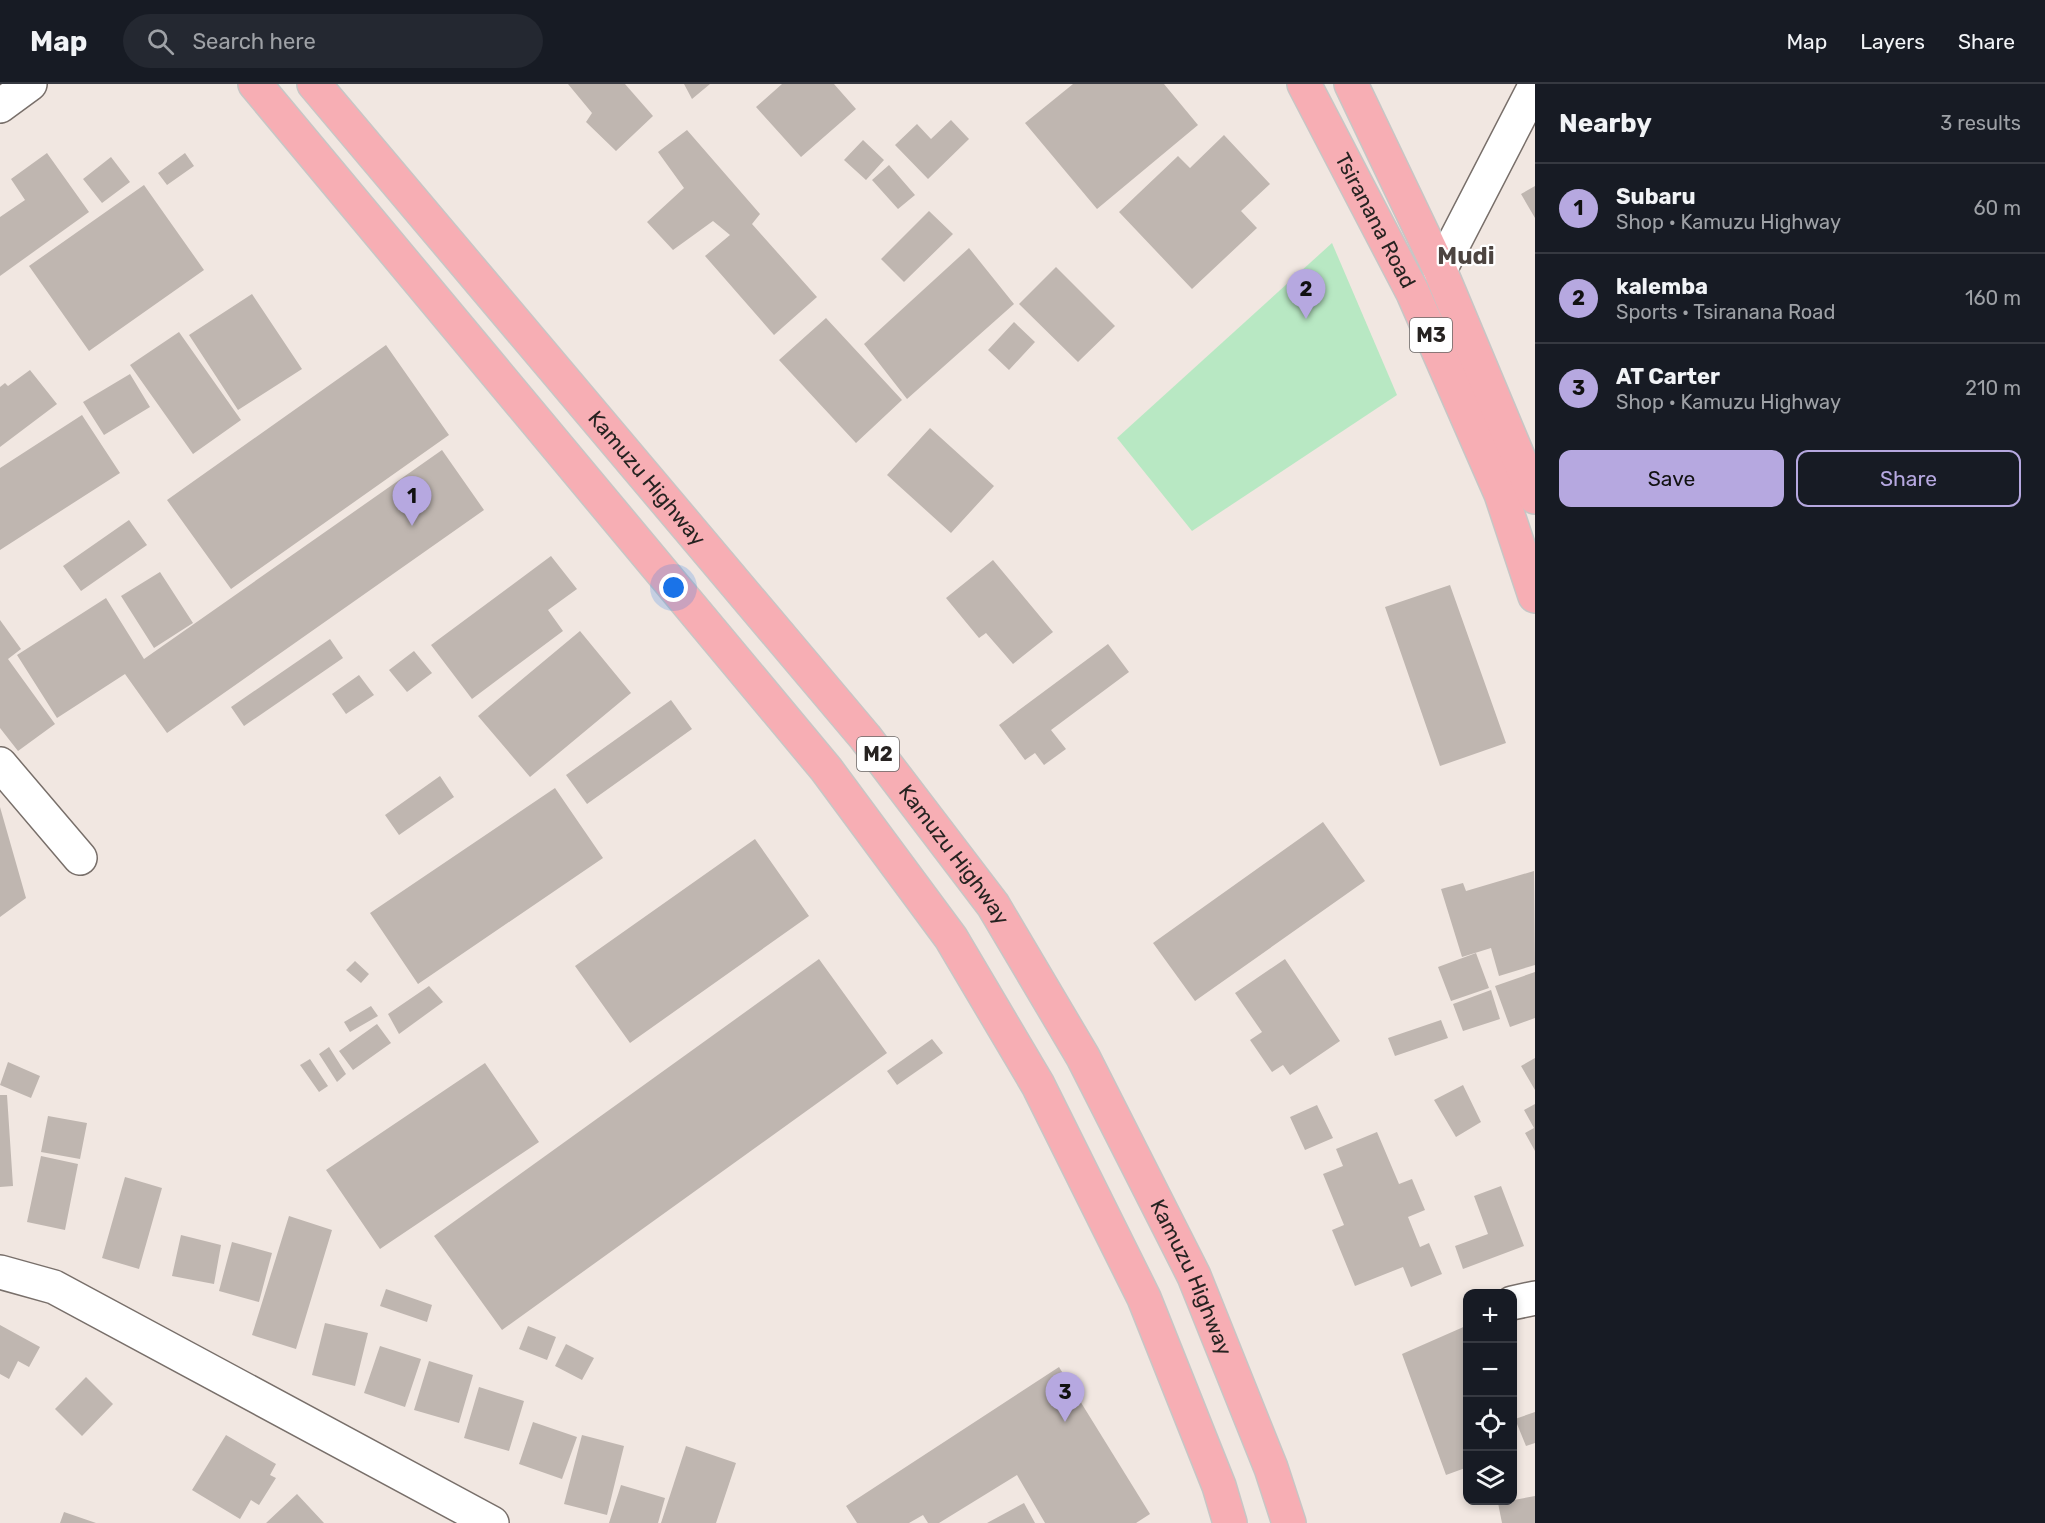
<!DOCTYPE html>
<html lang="en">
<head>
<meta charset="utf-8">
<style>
	:root { --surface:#171b24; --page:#242831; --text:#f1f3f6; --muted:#9ea1a6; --line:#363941; --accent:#b6a8e0 }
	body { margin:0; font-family:Rubik,sans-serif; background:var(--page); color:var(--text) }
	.controls { position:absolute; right:18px; bottom:18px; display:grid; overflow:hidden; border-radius:12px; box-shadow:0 3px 9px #0003 }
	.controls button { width:54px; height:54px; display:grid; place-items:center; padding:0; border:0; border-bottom:2px solid var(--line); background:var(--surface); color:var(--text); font:30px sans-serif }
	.you { position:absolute; left:674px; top:504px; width:21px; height:21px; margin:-15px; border:4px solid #fff; border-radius:50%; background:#1a73e8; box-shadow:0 0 0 9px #1a73e833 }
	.badge { display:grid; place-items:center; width:39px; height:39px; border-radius:50%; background:var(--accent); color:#111; font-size:20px; font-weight:700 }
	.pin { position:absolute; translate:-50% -50px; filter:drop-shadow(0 2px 3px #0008) }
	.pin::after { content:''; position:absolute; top:32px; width:21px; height:18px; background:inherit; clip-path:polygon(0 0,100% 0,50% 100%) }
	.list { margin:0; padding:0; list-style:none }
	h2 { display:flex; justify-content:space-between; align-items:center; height:78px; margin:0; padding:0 24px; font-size:26px }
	h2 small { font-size:20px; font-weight:400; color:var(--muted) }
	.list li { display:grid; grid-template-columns:39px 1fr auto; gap:18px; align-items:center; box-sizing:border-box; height:90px; padding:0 24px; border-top:2px solid var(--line) }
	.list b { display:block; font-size:22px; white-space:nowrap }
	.list p { margin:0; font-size:20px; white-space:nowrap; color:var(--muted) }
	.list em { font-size:20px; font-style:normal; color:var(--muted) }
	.actions { display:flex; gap:12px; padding:18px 24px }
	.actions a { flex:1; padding:14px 0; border:2px solid var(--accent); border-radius:12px; text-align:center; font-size:21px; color:var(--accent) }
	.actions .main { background:var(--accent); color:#111 }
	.icon { flex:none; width:33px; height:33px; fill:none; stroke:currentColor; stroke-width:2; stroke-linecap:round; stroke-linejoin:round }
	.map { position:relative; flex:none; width:1535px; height:1439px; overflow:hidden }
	header { display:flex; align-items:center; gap:36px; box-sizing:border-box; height:84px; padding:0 30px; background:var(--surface); border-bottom:2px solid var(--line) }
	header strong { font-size:28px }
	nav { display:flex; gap:33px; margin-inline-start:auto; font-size:21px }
	.search { width:420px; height:54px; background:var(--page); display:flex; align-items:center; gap:15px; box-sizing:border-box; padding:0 21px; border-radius:33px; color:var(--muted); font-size:22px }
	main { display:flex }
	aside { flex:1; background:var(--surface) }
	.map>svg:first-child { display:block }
	.green { fill:#b8e8c3 }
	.building { fill:#bfb6b0 }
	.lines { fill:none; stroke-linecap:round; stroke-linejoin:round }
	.minor-casing { stroke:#786f6a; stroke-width:36 }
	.highway-casing { stroke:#c7c6c5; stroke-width:36 }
	.minor { stroke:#fff; stroke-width:33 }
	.highway { stroke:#f7aeb4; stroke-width:33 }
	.labels { text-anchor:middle; stroke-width:4.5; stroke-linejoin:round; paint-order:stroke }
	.shield { fill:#fff; stroke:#686564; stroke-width:1.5 }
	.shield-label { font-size:20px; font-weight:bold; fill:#272321 }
	.street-label { font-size:21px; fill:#272321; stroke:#fff }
	.quarter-label { font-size:24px; font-weight:bold; fill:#4d4541; stroke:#fff }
</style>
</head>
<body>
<header>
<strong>Map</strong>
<div class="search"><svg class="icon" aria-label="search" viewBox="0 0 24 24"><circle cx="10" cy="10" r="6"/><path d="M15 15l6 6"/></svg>Search here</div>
<nav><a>Map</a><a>Layers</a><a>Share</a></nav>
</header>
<main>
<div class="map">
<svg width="1535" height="1439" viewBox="0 0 1535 1439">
	<rect width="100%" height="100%" fill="#f1e7e1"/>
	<path class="green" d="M1332,159l65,152 -205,136 -75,-93z"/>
	<path class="building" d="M568,0h57l28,32 -37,35 -30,-29 6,-9z
		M684,0h26l-18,15z
		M782,0h52l22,25 -55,48 -45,-50z
		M1073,0h91l34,41 -101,84 -72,-86z
		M951,36l18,19 -41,40 -33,-34 22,-21 14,15z
		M687,46l73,84 -8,10 65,73 -43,38 -69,-79 25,-21 -17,-14 -40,29 -26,-28 37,-34 -26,-36z
		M1224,51l46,49 -29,27 16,17 -65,61 -73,-77 59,-56 12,12z
		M863,56l21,20 -18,20 -22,-20z
		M47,69l42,59 -89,64v-59l25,-17 -14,-21z
		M185,69l9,13 -27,19 -9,-12z
		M111,73l19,25 -28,21 -19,-24z
		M889,81l26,30 -17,14 -26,-29z
		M144,101l60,85 -115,81 -60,-85z
		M1535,102v32l-14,-24z
		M929,127l24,23 -49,48 -23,-23z
		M969,164l45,56 -107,95 -43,-55z
		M1056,183l59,59 -37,36 -59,-58z
		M252,210l50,75 -64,41 -49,-75z
		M826,234l76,82 -46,43 -77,-83z
		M1014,238l21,20 -26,28 -21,-20z
		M179,248l62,88 -48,34 -63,-89z
		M386,261l63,90 -218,154 -64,-89z
		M30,286l27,34 -57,43v-60l5,-4 3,3z
		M130,290l20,33 -46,28 -21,-33z
		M82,331l38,58 -120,77v-82z
		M930,344l64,58 -43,47 -64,-58z
		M442,366l42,60 -317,223 -42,-59 -68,44 -40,-63 89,-57 38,61z
		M129,436l18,25 -66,46 -18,-25z
		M551,472l26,33 -29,21 15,21 -91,68 -41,-54z
		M993,476l60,72 -40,32 -27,-31 -7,5 -33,-40z
		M160,488l33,51 -39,25 -33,-52z
		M1450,501l56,158 -66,23 -55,-159z
		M0,536l21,29 -13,10 47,65 -37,27 -18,-23z
		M580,547l51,62 -101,84 -52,-61z
		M330,555l13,19 -99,68 -13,-19z
		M1108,560l21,28 -78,58 15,19 -22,16 -9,-12 -10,7 -26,-35z
		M414,567l18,22 -25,19 -18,-22z
		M359,591l15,20 -28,19 -14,-20z
		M671,616l21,29 -105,75 -21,-29z
		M440,692l14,21 -55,38 -14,-20z
		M555,704l48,70 -185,126 -48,-71z
		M0,723l26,91 -26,19z
		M1323,738l42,59 -170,120 -42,-58z
		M755,755l54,77 -179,127 -55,-77z
		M1534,787l1,94 -36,11 -8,-28 -29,9 -21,-68 22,-6 3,8z
		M1476,869l13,35 -38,13 -13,-34z
		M819,875l68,94 -385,277 -68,-94z
		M1285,875l55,82 -50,34 -7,-10 -11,7 -22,-32 12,-8 -27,-39z
		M355,877l14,13 -8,9 -15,-13z
		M1535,888v46l-25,9 -15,-41z
		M429,902l14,16 -44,32 -11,-20z
		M1491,906l9,29 -37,12 -10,-27z
		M371,922l7,10 -28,16 -6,-10z
		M1441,936l7,18 -53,18 -7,-18z
		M377,940l14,19 -38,27 -14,-19z
		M932,955l11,14 -46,32 -10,-14z
		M329,963l17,27 -9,8 -18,-28z
		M1535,974v32l-14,-24z
		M310,975l18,27 -9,6 -19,-27z
		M8,978l32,14 -9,22 -31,-13z
		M485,979l54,79 -159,107 -54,-79z
		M1463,1001l18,37 -25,15 -22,-37z
		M0,1011h7l6,91 -13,1z
		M1535,1020v47l-10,-18 9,-5 -10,-18z
		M1317,1021l16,33 -28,12 -15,-33z
		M48,1032l39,7 -7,36 -39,-7z
		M1377,1048l22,52 13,-5 13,31 -17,7 12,30 9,-4 13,31 -31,13 -8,-20 -48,19 -23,-56 12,-5 -21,-51 20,-8 -7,-17z
		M41,1072l37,8 -13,66 -38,-8z
		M125,1093l37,11 -23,81 -37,-11z
		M1501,1102l23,60 -61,23 -8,-23 33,-12 -14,-38z
		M289,1132l43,14 -36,119 -44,-14z
		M181,1151l40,10 -7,39 -42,-8z
		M232,1158l40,11 -13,49 -40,-11z
		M386,1205l46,16 -5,17 -47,-16z
		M325,1239l43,10 -13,53 -43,-11z
		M0,1241l40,22 -11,20 -11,-6 -9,18 -9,-5z
		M1468,1241v142l-22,8 -44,-121z
		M528,1242l28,11 -9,23 -28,-11z
		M566,1260l28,14 -12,22 -27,-14z
		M380,1262l41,13 -16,48 -41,-14z
		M429,1277l44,14 -14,48 -45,-13z
		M1059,1283l91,147 -14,9h-91l-28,-48 -78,48h-11l-5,-8 -14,8h-52l-11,-17z
		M86,1293l27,27 -31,32 -27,-27z
		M479,1303l45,14 -15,50 -45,-13z
		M1535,1328v31l-9,3 -11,-27z
		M533,1338l44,15 -15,42 -43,-15z
		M226,1351l50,29 -6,11 6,3 -17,27 -8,-5 -11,19 -48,-29z
		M582,1351l42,11 -17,69 -43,-11z
		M686,1362l50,17 -20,60h-55z
		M621,1401l44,13 -7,25h-49z
		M297,1410l27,29h-58z
		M1535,1412v27h-33l-4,-20z
		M1024,1419l11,20h-48z
		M64,1428l32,11h-36z"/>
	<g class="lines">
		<g class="minor-casing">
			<path id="minor" d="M0,22l30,-22
				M1440,186l95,-184
				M0,680l80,94
				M0,1188l54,15 438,236
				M1512,1219l23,-5"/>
		</g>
		<g class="highway-casing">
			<g id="highway">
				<path d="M255,0l571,685 125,169 87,147 106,213 75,188 11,37"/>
				<path id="s1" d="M314,0l551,653 128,168 90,152 111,219 77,192 18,55"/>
				<path id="s2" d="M1304,0l109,209 88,201 34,102"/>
				<path d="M1351,0l89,186 95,227"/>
			</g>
		</g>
		<use href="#minor" class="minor"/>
		<use href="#highway" class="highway"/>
	</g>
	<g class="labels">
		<g class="shield">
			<rect x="1410" y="234" width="42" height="34" rx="4.5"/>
			<rect x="857" y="653" width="42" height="34" rx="4.5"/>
		</g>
		<g class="shield-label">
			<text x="1431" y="258">M3</text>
			<text x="878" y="677">M2</text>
		</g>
		<g class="street-label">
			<text dy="7" stroke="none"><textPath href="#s2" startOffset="154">Tsiranana Road</textPath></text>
			<text dy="7" stroke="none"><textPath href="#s1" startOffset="516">Kamuzu Highway</textPath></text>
			<text dy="7" stroke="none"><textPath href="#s1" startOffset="1002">Kamuzu Highway</textPath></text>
			<text dy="7" stroke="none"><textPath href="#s1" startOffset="1488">Kamuzu Highway</textPath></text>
		</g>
		<g class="quarter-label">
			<text x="1466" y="180">Mudi</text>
		</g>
	</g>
</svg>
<div class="controls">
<button>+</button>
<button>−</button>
<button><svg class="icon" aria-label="locate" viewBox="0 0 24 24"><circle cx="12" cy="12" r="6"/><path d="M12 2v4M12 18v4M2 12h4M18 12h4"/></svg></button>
<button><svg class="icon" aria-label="layers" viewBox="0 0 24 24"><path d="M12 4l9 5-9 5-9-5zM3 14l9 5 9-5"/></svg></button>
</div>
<div class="you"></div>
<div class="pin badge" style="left:412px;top:442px">1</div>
<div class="pin badge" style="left:1306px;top:235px">2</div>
<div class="pin badge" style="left:1065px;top:1338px">3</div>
</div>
<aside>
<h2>Nearby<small>3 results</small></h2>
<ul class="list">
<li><span class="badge">1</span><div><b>Subaru</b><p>Shop · Kamuzu Highway</p></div><em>60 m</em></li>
<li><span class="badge">2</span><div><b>kalemba</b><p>Sports · Tsiranana Road</p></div><em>160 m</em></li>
<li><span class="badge">3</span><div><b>AT Carter</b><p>Shop · Kamuzu Highway</p></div><em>210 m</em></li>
</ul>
<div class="actions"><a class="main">Save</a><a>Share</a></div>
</aside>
</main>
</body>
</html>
